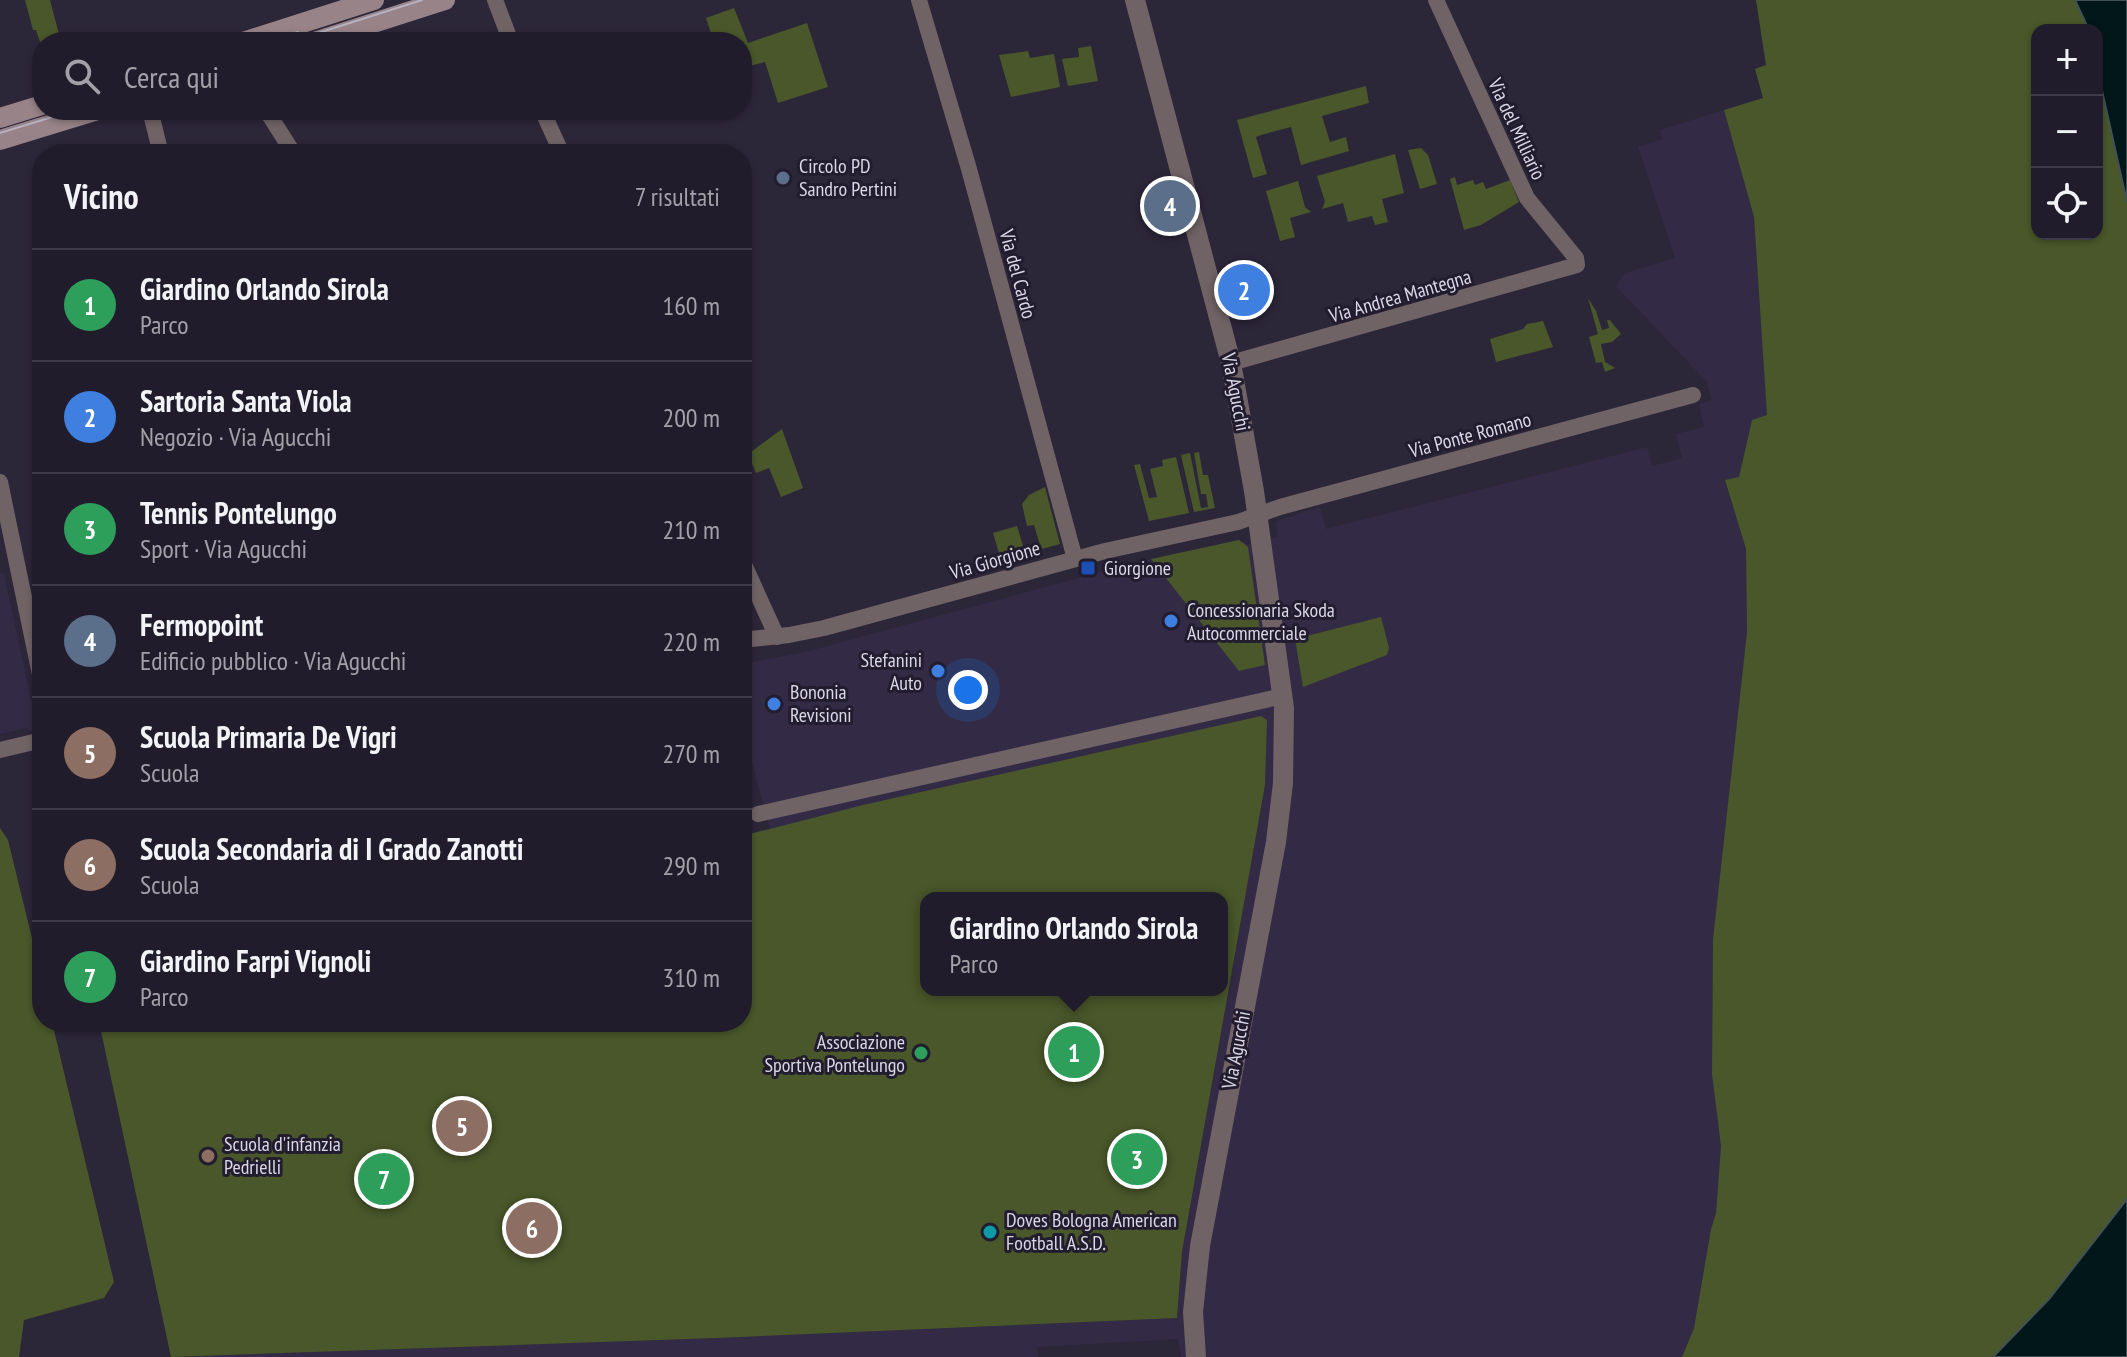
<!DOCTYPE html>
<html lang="it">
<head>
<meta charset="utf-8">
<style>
	:root { --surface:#211c2b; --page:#2d2937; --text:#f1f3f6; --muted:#a2a1a9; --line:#3e3a47; --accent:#2563eb }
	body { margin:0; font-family:"PT Sans Narrow",sans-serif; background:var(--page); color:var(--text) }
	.controls { position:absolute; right:24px; top:24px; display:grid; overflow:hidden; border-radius:16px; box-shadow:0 2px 6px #0004 }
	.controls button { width:72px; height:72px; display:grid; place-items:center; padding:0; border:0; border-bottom:2px solid var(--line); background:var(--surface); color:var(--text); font:40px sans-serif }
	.you { position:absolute; left:968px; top:690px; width:28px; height:28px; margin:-20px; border:6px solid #fff; border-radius:50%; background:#1a73e8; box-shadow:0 0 0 12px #1a73e833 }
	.badge { display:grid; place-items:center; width:52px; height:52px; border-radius:50%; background:var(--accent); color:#fff; font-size:26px; font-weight:700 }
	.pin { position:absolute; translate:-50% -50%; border:4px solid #fff; box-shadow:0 2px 8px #0006 }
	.popup { position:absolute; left:920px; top:892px; width:308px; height:104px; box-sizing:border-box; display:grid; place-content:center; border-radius:16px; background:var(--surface); filter:drop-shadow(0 2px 6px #0005); font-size:26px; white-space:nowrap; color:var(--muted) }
	.popup b { font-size:30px; color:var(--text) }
	.popup::after { content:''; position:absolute; left:50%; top:100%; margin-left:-16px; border:16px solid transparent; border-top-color:var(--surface) }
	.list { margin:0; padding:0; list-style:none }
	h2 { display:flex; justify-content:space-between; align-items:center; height:104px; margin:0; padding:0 32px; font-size:34px }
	h2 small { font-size:26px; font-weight:400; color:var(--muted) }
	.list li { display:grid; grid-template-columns:52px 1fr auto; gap:24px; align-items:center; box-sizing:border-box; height:112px; padding:0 32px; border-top:2px solid var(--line) }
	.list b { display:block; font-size:30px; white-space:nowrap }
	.list p { margin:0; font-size:26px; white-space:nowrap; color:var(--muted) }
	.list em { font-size:26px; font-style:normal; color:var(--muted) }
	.icon { flex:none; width:44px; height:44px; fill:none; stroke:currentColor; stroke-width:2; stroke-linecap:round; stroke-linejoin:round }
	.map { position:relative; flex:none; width:2127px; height:1357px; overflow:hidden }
	.search { position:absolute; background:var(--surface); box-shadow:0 2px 6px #0004; left:32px; top:32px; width:720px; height:88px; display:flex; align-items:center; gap:20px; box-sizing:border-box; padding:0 28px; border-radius:32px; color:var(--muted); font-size:30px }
	.panel { position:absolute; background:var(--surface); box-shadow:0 2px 6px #0004; left:32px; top:144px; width:720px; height:888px; border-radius:32px }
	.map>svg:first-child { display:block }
	.built { fill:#332b45 }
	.green { fill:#49572a; fill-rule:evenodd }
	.water { fill:#011719; stroke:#425156; stroke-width:2 }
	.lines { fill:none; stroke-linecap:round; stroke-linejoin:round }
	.minor { stroke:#706366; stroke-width:16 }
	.tertiary { stroke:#706366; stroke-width:20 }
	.secondary { stroke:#978388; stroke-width:20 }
	.tram { stroke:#b6b1c0; stroke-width:2 }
	.service-dot { fill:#5c6f8a; stroke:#221c2f; stroke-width:3 }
	.transit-dot { fill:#1a4fb4; stroke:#221c2f; stroke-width:3 }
	.shop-dot { fill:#3f7fe0; stroke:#221c2f; stroke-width:3 }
	.leisure-dot { fill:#2e9e5b; stroke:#221c2f; stroke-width:3 }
	.education-dot { fill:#8d6e63; stroke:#221c2f; stroke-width:3 }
	.culture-dot { fill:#0f9aa8; stroke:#221c2f; stroke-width:3 }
	.labels { text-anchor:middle; stroke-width:6; stroke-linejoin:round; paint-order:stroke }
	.street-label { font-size:20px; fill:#dbd7e5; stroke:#221c2f }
	.poi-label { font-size:20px; fill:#dbd7e5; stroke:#221c2f; text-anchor:start }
</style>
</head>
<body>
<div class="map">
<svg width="2127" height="1357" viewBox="0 0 2127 1357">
	<rect width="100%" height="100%" fill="#2c2639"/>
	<path class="built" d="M1724,110l30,107 13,198 -15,5 -13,57 -14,4 21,68 1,83 -34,307 -1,135 9,72 -5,67 -5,16 -17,99 -12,29h-501l-3,-18 -141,8 1,10h-867l546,-19 460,-20 5,-66 83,-467 1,-65 -5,-4 -491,113 -28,-103v-62l63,-12 329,-89 105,-23 8,4 31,-7 -2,-14 3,-3 41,-13 6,22 321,-82 5,19 30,-8 -6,-24 28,-7 -5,-23 12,-4 -4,-18 -91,-96 9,-13 50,-15 -37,-111 24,-8 -2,-9z
		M4,573l27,127 6,6 3,12 -6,12 -5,1 -2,-3 -27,6v-160z"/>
	<path class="green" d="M25,0h25l11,42h-19v6l-6,-18h-3z
		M1756,0h319l14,30h-52v204h60v-166l30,134v997l-78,100 -56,58h-311l12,-29 17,-99 5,-16 5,-67 -9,-72 1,-135 34,-307 -1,-83 -21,-69 14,-3 13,-57 15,-5 -13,-198 -30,-107 39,-12 -8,-29 11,-4z
		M734,8l14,35 59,-20 21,64 -50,16 -13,-41 -23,6v-26h-47l17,-6 -6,-18z
		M1091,46l7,35 -30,5 -6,-27 17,-2 -1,-9z
		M1028,51l2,7 24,-4 6,33 -49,10 -12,-42z
		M1366,86l3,17 -47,13 8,26 16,-5 3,14 -48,14 -10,-38 -30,8 -5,2 11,37 -14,4 -16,-58z
		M1421,148l7,7 9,29 -17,5 -12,-39z
		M1395,154l9,39 -22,6 6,23 -13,3 -3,-9 -24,6 -5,-19 -21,6 3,-7 -8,-26z
		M1455,177l2,8 16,-5 2,5 8,-3 3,7 24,-9 9,22 -38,23 -17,5 -14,-51z
		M1298,181l7,26 6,5 -21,6 5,19 -15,4 -14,-50z
		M1588,298l8,13 6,19 7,-2 -2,-8h3l11,14 -9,8 -11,2 4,18 10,6 -10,4 -3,-10 -6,1 -7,-26 9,-3z
		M1543,321l10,26 -57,15 -6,-23 33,-10 4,-5z
		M782,429l21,59 -22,9 -12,-29 -13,5 -8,-19z
		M1199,452l4,23h5l7,33 -21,4 -13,-57 9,-2 11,55 7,-1 -2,-13h-5l-7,-41z
		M1176,457l13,56 -40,8 -15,-56 6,-1 9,34 8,-1 -7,-28 13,-3 -1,-6z
		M1045,487l15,57 -59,16 -8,-27 24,-7 7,23 16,-4 -6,-20 -7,1 -5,-22 7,-9z
		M1239,540l9,7 17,118 -26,6 -88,-112z
		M1381,617l8,31 -2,7 -84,32 -8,-48z
		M1261,716l6,4 -2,65 -83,467 -5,66 -460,20 -546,19 -72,-335h643v-186l121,-31zM926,898h296v92h-296z
		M0,828l8,12 34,139v43h10l62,260 -10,16 -80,22 -5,37h-19z"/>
	<path class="water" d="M2075,0h52v202l-30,-134v-38h-8z
		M2127,1199v158h-134l56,-58z"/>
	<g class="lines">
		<path class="minor" d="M495,0l16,42
			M919,0l50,169 106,390
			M150,110l11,44
			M266,110l28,44
			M542,110l20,44
			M1231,363l346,-98 -1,-7 -49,-60 -91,-198
			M0,482l42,202
			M742,560l35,77
			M742,640l47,-5 35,-7 281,-77 133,-29 42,-15 413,-112
			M0,750l42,-10
			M758,814l525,-118"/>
		<path class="tertiary" d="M1135,0l96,363 23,128 30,217 -1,75 -7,59 -76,404 -7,66 3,45"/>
		<path class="secondary" d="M243,42l131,-42
			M314,42l131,-42
			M0,118l42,-13
			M0,140l98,-30"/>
		<path class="tram" d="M266,42l32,-10
			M290,42l132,-42
			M0,133l75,-23"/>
	</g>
	<circle class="service-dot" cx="783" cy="178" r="8"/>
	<rect class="transit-dot" x="1080" y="560" width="16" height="16" rx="4"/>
	<g class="shop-dot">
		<circle cx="1171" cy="621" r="8"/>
		<circle cx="938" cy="671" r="8"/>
		<circle cx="774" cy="704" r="8"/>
	</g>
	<circle class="leisure-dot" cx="921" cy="1053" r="8"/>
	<circle class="education-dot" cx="208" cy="1156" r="8"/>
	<circle class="culture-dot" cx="990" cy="1232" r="8"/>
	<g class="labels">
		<g class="street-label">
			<text transform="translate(1517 129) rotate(65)" y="7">Via del Milliario</text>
			<text transform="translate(1018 274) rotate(75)" y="7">Via del Cardo</text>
			<text transform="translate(1400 296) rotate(-16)" y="7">Via Andrea Mantegna</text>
			<text transform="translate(1236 392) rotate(79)" y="7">Via Agucchi</text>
			<text transform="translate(1470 435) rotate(-15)" y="7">Via Ponte Romano</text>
			<text transform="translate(995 560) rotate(-16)" y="7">Via Giorgione</text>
			<text transform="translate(1236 1050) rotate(-79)" y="7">Via Agucchi</text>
		</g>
		<g class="poi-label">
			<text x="799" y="173">Circolo PD<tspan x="799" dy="23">Sandro Pertini</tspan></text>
			<text x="1104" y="575">Giorgione</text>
			<text x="1187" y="617">Concessionaria Skoda<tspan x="1187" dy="23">Autocommerciale</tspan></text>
			<text x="922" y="667" text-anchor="end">Stefanini<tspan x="922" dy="23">Auto</tspan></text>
			<text x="790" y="699">Bononia<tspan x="790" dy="23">Revisioni</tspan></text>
			<text x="905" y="1049" text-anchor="end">Associazione<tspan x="905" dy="23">Sportiva Pontelungo</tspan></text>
			<text x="224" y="1151">Scuola d'infanzia<tspan x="224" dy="23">Pedrielli</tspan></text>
			<text x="1006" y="1227">Doves Bologna American<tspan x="1006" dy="23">Football A.S.D.</tspan></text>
		</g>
	</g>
</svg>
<div class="controls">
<button>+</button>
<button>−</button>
<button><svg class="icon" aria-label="locate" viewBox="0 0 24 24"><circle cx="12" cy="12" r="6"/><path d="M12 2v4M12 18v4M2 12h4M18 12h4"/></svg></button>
</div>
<div class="you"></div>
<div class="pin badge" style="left:1074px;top:1052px;background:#2e9e5b">1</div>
<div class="popup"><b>Giardino Orlando Sirola</b>Parco</div>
<div class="pin badge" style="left:1244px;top:290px;background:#3f7fe0">2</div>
<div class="pin badge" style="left:1137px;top:1159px;background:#2e9e5b">3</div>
<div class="pin badge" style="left:1170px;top:206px;background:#5c6f8a">4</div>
<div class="pin badge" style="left:462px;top:1126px;background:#8d6e63">5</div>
<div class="pin badge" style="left:532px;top:1228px;background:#8d6e63">6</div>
<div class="pin badge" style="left:384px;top:1179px;background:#2e9e5b">7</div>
<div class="search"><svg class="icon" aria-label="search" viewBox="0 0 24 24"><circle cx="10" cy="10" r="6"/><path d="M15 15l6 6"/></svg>Cerca qui</div>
<section class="panel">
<h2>Vicino<small>7 risultati</small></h2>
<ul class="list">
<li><span class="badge" style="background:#2e9e5b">1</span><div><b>Giardino Orlando Sirola</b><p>Parco</p></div><em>160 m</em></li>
<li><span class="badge" style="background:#3f7fe0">2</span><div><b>Sartoria Santa Viola</b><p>Negozio · Via Agucchi</p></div><em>200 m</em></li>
<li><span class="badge" style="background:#2e9e5b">3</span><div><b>Tennis Pontelungo</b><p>Sport · Via Agucchi</p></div><em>210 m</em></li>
<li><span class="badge" style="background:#5c6f8a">4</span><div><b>Fermopoint</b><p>Edificio pubblico · Via Agucchi</p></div><em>220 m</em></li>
<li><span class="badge" style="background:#8d6e63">5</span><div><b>Scuola Primaria De Vigri</b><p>Scuola</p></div><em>270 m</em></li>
<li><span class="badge" style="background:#8d6e63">6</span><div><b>Scuola Secondaria di I Grado Zanotti</b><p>Scuola</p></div><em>290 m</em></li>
<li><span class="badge" style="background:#2e9e5b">7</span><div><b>Giardino Farpi Vignoli</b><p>Parco</p></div><em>310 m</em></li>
</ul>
</section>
</div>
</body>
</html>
